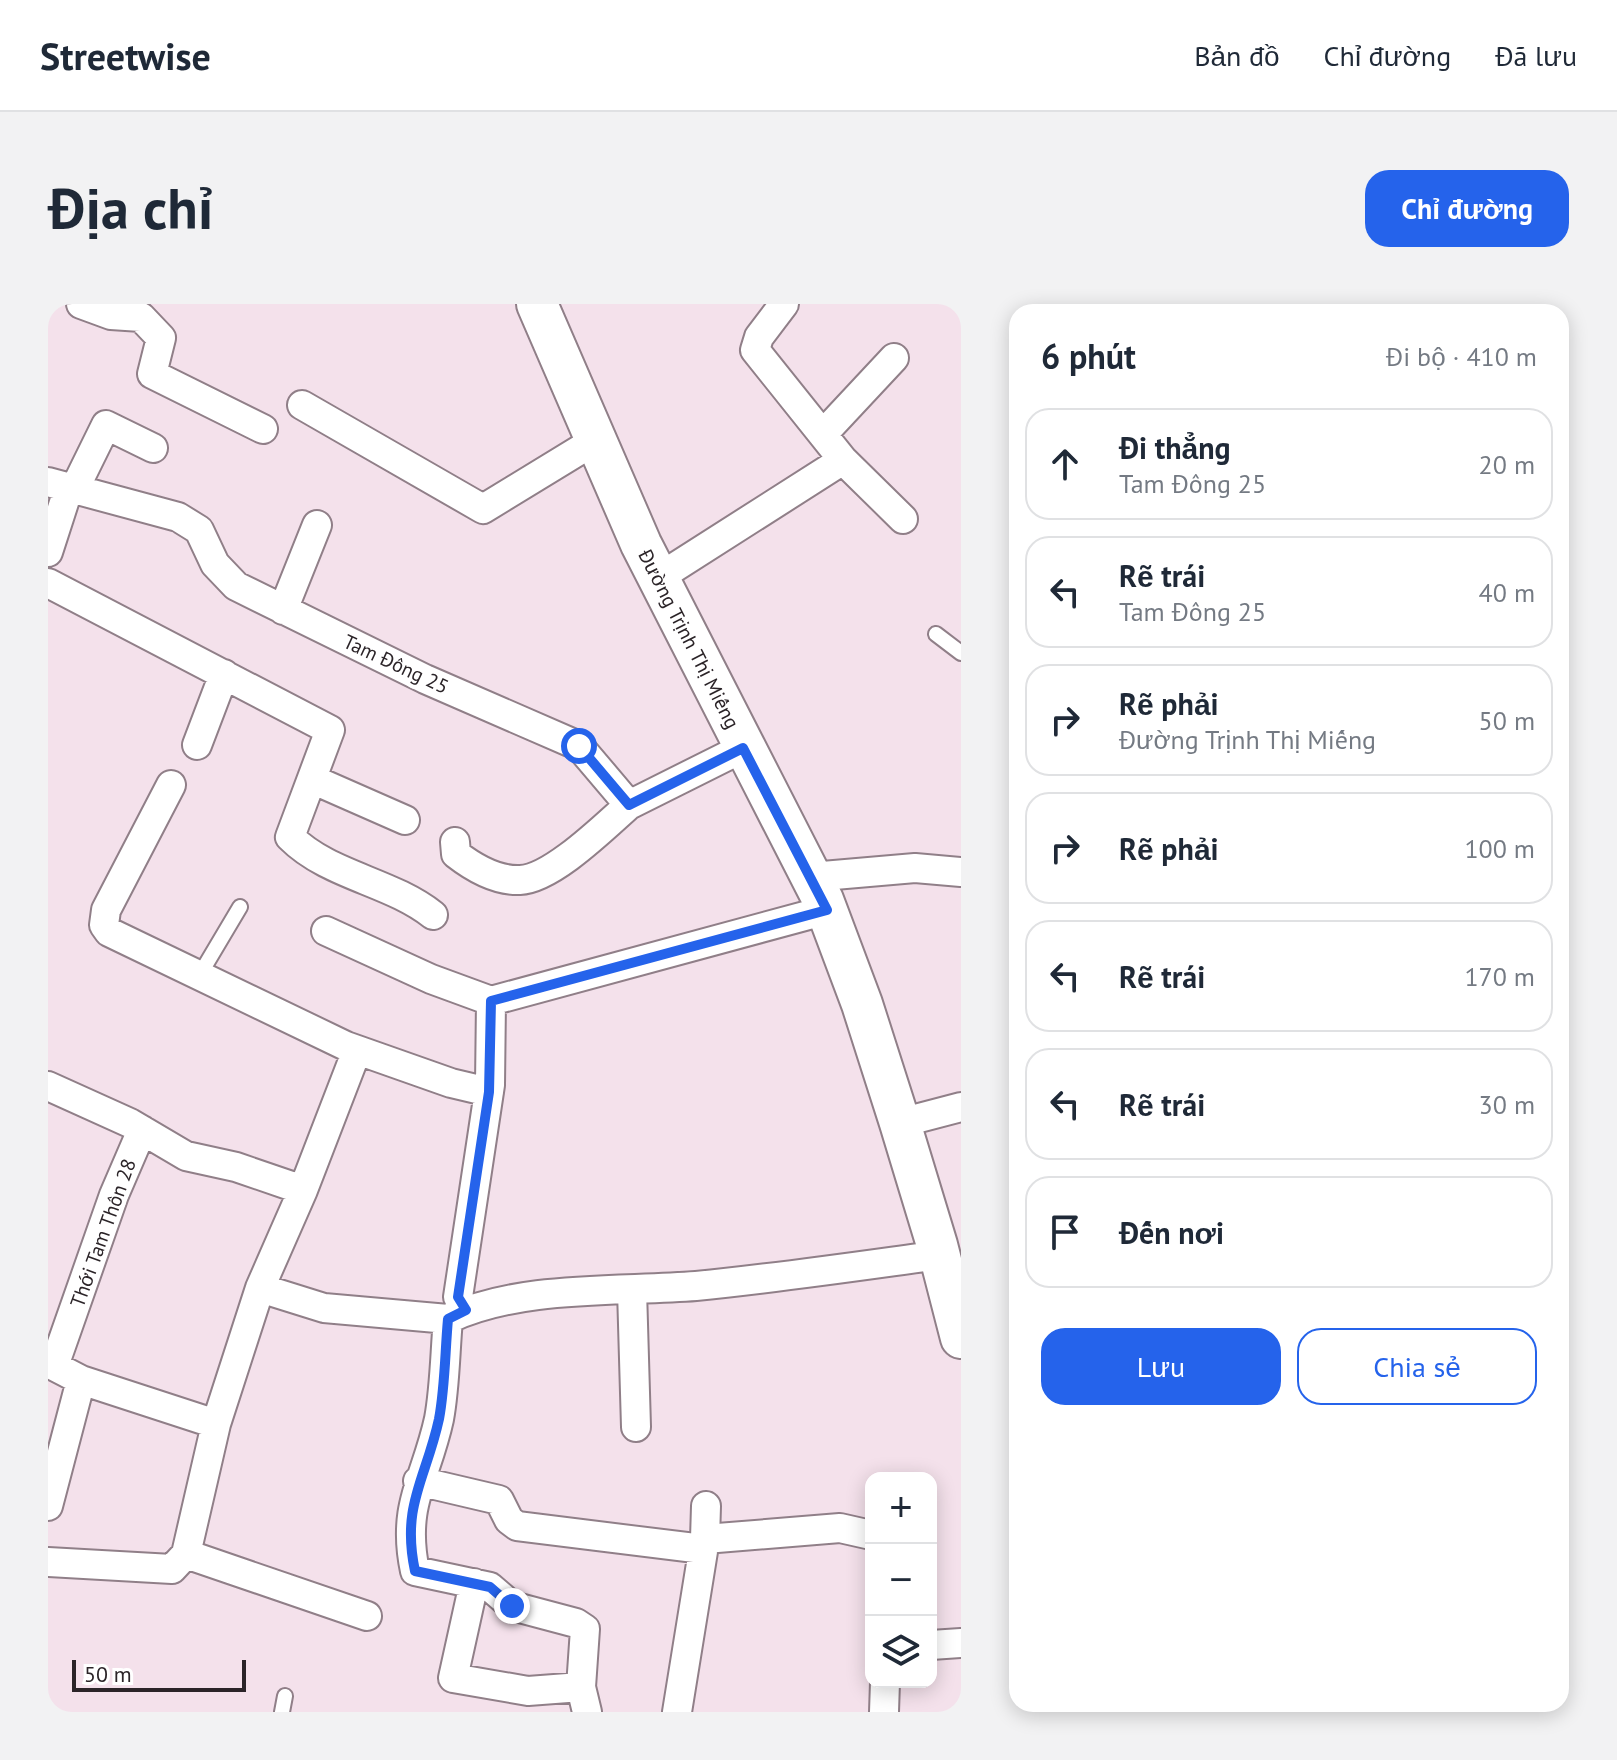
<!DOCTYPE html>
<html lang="vi">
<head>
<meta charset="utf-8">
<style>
	:root { --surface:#fff; --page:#f2f2f3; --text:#1f2937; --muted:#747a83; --line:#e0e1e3; --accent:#2563eb }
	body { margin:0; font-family:"PT Sans",sans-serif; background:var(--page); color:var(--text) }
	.controls { position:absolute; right:24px; bottom:24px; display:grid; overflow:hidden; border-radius:16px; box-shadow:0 4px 20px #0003 }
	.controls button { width:72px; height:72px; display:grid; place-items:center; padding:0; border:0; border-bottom:2px solid var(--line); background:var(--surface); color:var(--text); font:40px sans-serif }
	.scale { position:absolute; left:24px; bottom:20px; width:174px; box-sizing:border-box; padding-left:8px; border:4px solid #2b2428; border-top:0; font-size:22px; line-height:28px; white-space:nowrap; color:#2b2428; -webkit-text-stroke:6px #fff; paint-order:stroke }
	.stop { position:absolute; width:24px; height:24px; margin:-18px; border:6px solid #2563eb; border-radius:50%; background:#fff }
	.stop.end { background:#2563eb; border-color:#fff; box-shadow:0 2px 8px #0008 }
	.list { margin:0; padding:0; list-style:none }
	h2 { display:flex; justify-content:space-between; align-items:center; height:104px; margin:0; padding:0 32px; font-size:34px }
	h2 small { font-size:26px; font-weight:400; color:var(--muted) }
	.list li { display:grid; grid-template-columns:52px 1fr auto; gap:24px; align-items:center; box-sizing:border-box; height:112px; margin:0 16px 16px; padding:0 16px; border:2px solid var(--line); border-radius:24px }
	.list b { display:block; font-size:30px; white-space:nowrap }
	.list p { margin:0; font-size:26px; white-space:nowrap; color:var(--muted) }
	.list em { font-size:26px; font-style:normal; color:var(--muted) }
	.actions { display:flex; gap:16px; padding:24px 32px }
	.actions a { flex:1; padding:18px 0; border:2px solid var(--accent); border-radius:24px; text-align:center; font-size:28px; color:var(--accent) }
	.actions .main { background:var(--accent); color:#fff }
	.icon { flex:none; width:44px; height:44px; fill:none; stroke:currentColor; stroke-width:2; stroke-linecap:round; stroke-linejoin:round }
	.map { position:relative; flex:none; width:913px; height:1408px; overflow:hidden; border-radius:24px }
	header { display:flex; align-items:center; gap:48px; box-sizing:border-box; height:112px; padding:0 40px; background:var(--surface); border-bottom:2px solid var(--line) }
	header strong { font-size:38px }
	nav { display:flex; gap:44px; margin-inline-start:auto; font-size:28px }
	.intro { display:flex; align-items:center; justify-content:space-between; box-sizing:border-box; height:192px; padding:0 48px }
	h1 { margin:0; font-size:56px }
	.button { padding:20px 36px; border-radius:24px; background:var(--accent); color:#fff; font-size:28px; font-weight:700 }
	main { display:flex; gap:48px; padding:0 48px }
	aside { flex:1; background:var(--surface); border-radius:24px; box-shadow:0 4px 20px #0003 }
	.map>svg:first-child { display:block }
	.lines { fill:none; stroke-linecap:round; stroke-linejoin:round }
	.lane-casing { stroke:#907f88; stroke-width:18 }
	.street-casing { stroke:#907f88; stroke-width:32 }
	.secondary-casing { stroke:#907f88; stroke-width:44 }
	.lane { stroke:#fff; stroke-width:14 }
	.street { stroke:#fff; stroke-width:28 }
	.secondary { stroke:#fff; stroke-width:40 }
	.route { stroke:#2563eb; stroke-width:10 }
	.labels { text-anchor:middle; stroke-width:8; stroke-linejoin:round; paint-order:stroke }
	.street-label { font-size:20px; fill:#2b2428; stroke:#fff }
</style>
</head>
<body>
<header>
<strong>Streetwise</strong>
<nav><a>Bản đồ</a><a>Chỉ đường</a><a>Đã lưu</a></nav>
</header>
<div class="intro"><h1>Địa chỉ</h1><a class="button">Chỉ đường</a></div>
<main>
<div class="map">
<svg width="913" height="1408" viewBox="0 0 913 1408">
	<rect width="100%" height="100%" fill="#f4e1eb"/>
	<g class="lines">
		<g class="lane-casing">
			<path id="lane" d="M888,330l25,19
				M151,672l41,-69
				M234,1408l3,-16"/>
		</g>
		<g class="street-casing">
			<path id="street" d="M33,0l30,11 30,2 20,21 -9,36 111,55
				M254,101l181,104 113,-69
				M775,130l71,-76
				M795,156l60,59
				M0,178l130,35 21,13 16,34 21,22 189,93 154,67 50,59 114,-57
				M27,184l31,-63 47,23
				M0,248l21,-65
				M610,274l185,-118 -88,-110 4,-13 25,-33
				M0,279l282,147 -40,107c39,39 100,44 143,78
				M235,306l34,-85
				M149,441l27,-71
				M266,476l91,40
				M123,481l-65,125 -2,15 5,7 237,114 105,37 38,9
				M407,538l1,12c18,14 40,27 64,26 32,-1 85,-54 109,-75
				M763,573l104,-9 46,4
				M278,627l105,48 60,22 336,-91
				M0,782l82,37 56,33 50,11 67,23 -43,98 -44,136 -30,130 -14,15 -124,-7
				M852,819l61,-16
				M255,886l54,-140
				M212,984l64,20 124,11c71,-34 170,-27 248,-33 82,-8 163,-20 244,-31
				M584,986l4,137
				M418,1006l-8,-13 32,-212 1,-84
				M400,1015c-3,33 -3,68 -9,100 -13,60 -38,86 -24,152l75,16 22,19 64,17 9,6 -4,58 6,25
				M33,1076l135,44
				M370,1177l81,19 10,20 8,6 186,23
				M0,1202l33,-126 -27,-14 60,-171 28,-65
				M657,1235l135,-11 31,7
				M138,1250l181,62
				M426,1279l-21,95 75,13 53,-4
				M883,1341l30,-2
				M629,1408l28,-173 1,-33
				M836,1408l1,-30"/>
		</g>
		<g class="secondary-casing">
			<path id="secondary" d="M489,0l104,240 182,356 39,104 38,119 37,122 24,93"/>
		</g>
		<use href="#lane" class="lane"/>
		<use href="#street" class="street"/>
		<use href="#secondary" class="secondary"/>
	</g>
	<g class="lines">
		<path class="route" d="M464,1302l-22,-19 -75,-16c-14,-66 11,-92 24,-152 6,-32 6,-67 9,-100l18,-9 -8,-13 31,-205 2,-91 336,-91 -84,-162 -114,57 -50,-59"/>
	</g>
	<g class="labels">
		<g class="street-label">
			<text transform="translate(641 335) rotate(63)" y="7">Đường Trịnh Thị Miếng</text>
			<text transform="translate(348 360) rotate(25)" y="7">Tam Đông 25</text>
			<text transform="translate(55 929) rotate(-70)" y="7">Thới Tam Thôn 28</text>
		</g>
	</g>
</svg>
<div class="controls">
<button>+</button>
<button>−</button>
<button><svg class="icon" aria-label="layers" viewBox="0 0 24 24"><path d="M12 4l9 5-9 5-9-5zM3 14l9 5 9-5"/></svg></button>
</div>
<div class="scale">50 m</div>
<div class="stop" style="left:531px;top:442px"></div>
<div class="stop end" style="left:464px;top:1302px"></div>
</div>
<aside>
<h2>6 phút<small>Đi bộ · 410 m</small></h2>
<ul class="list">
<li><svg class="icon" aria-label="ahead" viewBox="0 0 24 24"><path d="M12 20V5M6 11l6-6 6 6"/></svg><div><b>Đi thẳng</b><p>Tam Đông 25</p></div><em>20 m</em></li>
<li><svg class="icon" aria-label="left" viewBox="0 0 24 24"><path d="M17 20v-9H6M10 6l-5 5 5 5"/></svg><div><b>Rẽ trái</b><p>Tam Đông 25</p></div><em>40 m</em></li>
<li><svg class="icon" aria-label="right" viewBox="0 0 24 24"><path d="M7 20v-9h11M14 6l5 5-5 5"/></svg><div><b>Rẽ phải</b><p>Đường Trịnh Thị Miếng</p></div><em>50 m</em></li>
<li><svg class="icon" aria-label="right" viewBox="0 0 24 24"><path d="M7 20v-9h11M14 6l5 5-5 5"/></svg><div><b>Rẽ phải</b></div><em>100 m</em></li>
<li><svg class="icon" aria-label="left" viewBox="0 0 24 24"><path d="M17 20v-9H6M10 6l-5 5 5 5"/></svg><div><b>Rẽ trái</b></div><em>170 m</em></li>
<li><svg class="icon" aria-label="left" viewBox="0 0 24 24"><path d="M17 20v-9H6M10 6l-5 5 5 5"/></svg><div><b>Rẽ trái</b></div><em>30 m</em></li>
<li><svg class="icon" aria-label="arrive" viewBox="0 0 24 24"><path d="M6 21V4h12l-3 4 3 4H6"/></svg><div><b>Đến nơi</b></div></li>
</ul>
<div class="actions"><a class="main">Lưu</a><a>Chia sẻ</a></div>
</aside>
</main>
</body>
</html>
